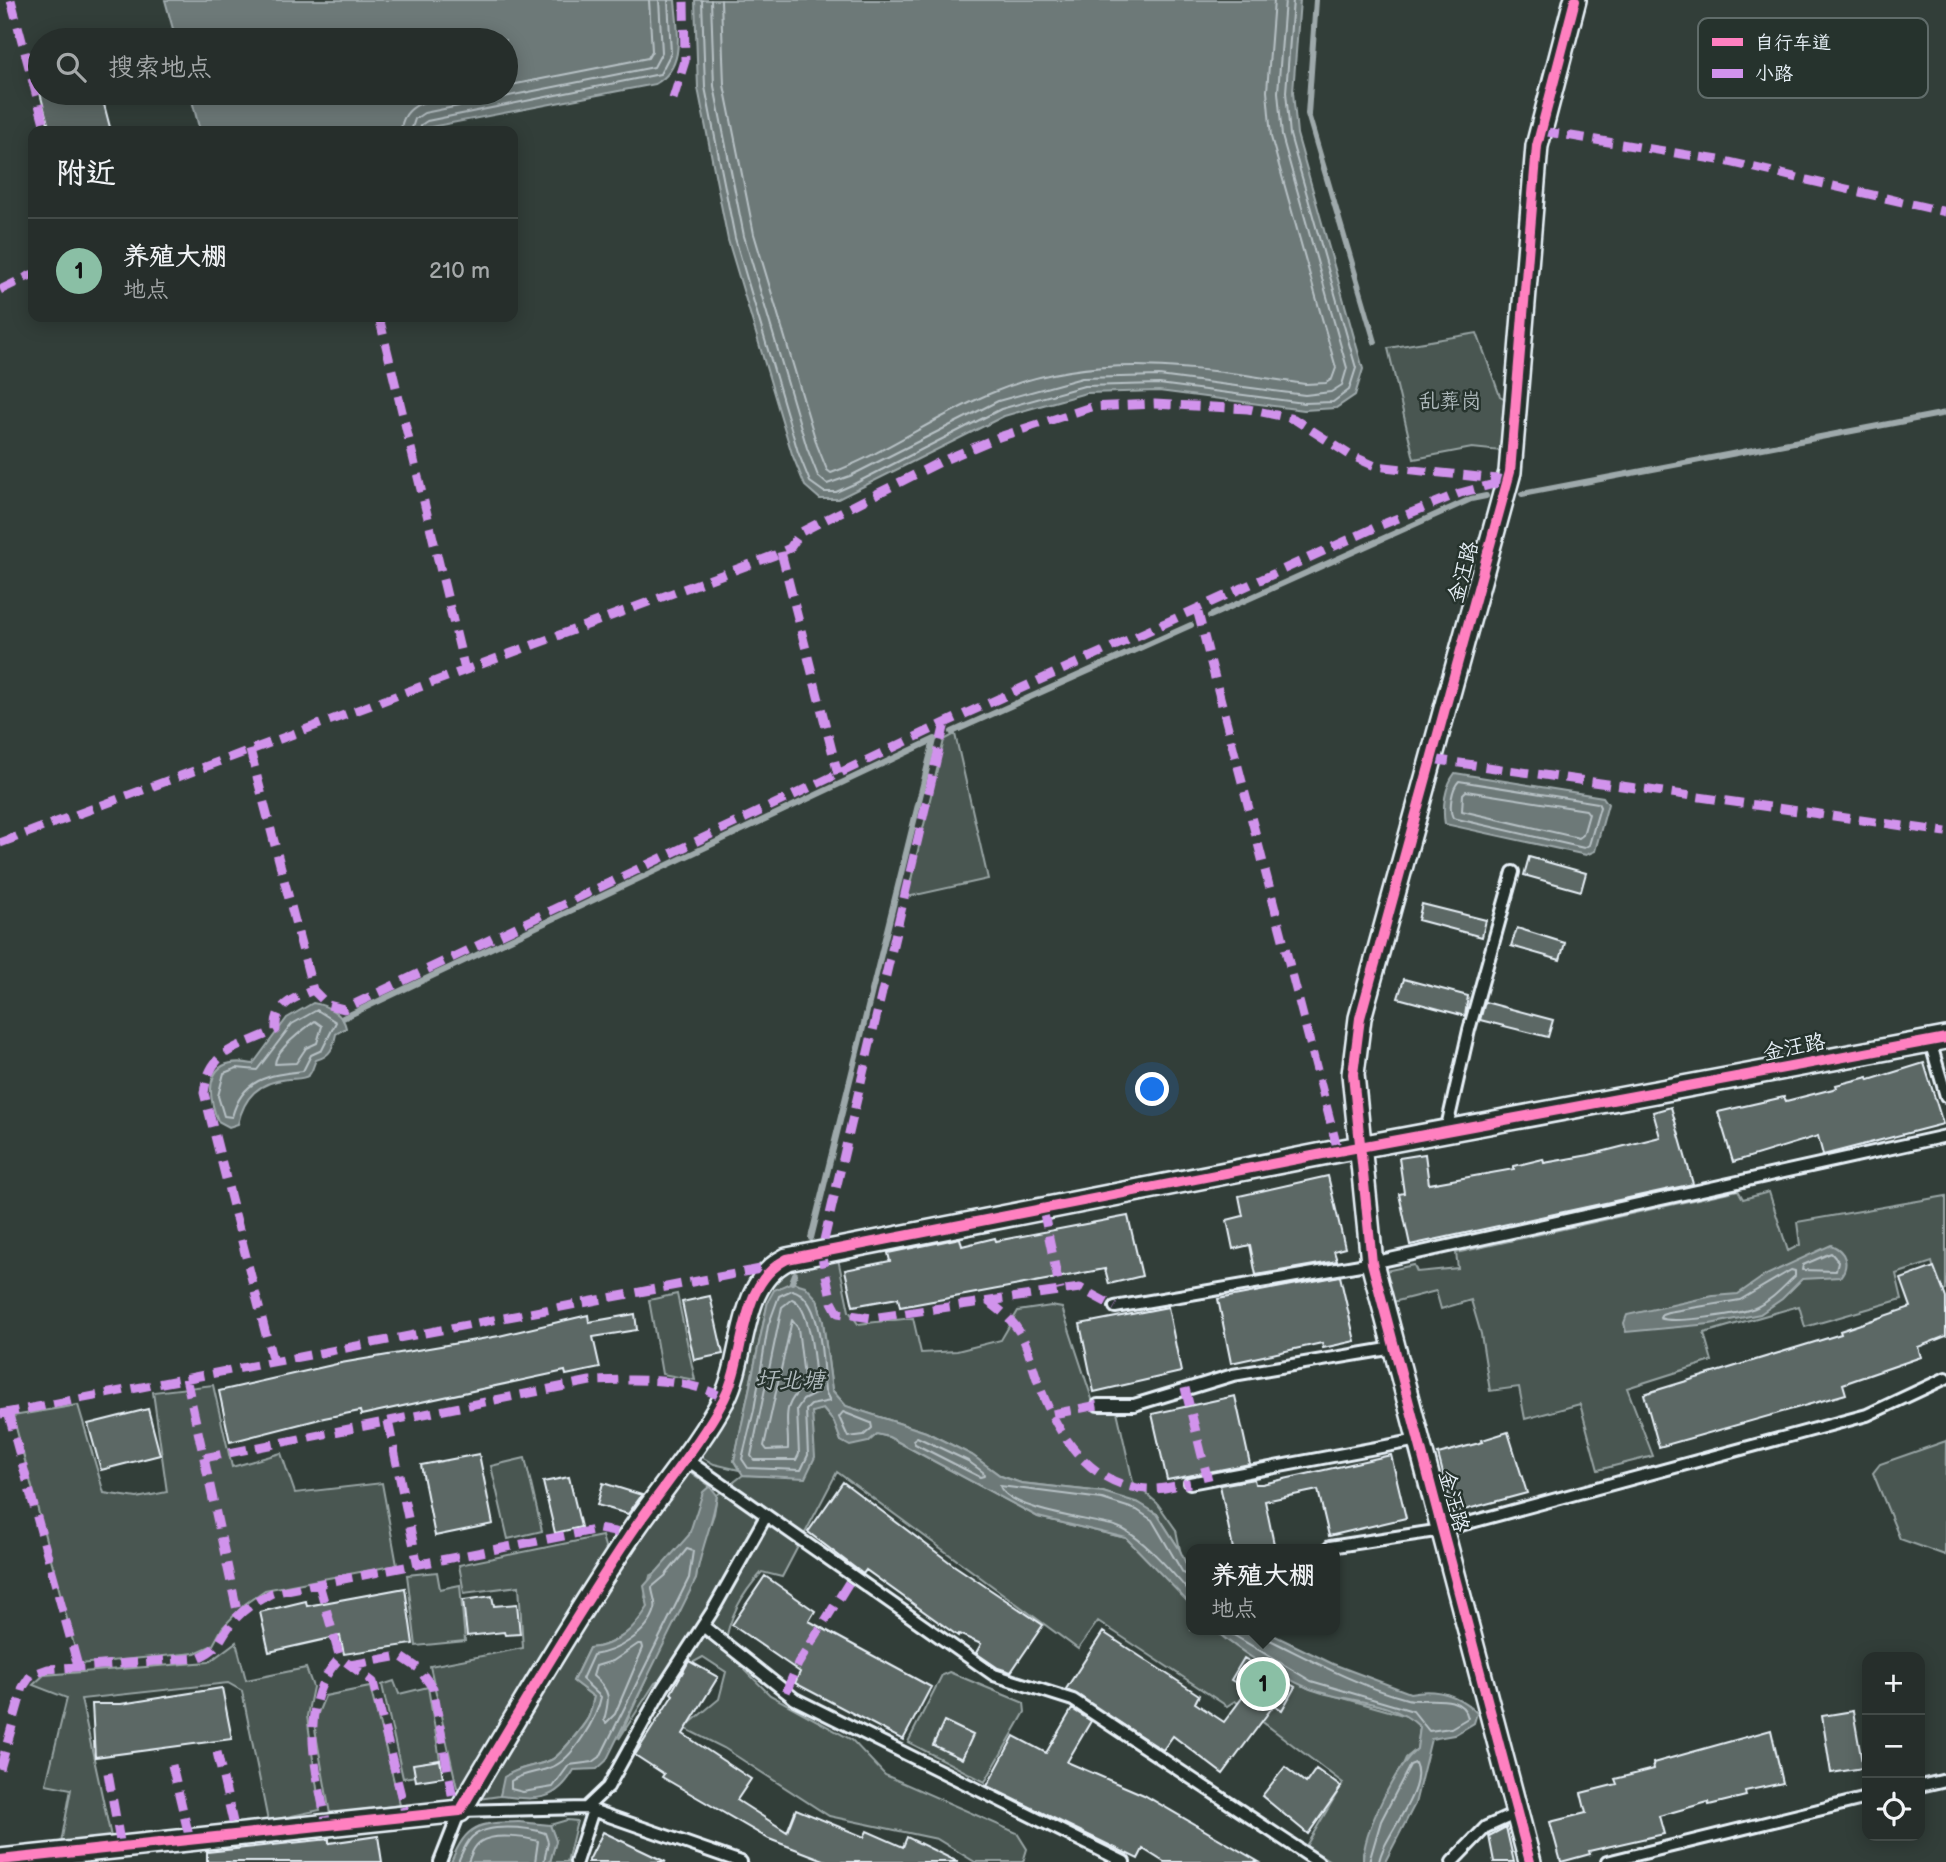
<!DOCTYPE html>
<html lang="zh">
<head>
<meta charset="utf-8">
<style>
	:root { --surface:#262e2b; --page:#2e3633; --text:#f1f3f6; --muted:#a4a8a9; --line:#424a47; --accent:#8abfa5 }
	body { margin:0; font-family:"Balsamiq Sans","LXGW WenKai TC",sans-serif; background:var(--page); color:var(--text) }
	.controls { position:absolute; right:21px; bottom:21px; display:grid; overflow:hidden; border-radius:14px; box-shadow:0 4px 18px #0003 }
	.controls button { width:63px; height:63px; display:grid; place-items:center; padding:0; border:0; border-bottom:2px solid var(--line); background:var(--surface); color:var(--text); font:35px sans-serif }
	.you { position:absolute; left:1153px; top:1090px; width:24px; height:24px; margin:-18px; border:5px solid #fff; border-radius:50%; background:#1a73e8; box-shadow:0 0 0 10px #1a73e833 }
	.badge { display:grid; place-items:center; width:46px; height:46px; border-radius:50%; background:var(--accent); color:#111; font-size:23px; font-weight:700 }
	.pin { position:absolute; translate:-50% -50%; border:4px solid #fff; box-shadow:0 2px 7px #0006 }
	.popup { position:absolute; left:1186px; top:1544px; width:154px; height:91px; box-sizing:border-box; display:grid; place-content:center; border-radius:14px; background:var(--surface); filter:drop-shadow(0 2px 5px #0005); font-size:23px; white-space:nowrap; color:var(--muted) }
	.popup b { font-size:26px; color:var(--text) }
	.popup::after { content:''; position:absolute; left:50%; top:100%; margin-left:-14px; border:14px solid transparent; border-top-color:var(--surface) }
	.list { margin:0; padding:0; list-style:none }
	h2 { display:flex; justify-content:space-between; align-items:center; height:91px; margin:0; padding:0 28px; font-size:30px }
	h2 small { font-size:23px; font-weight:400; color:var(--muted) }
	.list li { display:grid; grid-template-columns:46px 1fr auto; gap:21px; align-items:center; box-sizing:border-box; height:105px; padding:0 28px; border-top:2px solid var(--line) }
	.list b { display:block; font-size:26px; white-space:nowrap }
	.list p { margin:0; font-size:23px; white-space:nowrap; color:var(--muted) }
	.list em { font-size:23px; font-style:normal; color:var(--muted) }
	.icon { flex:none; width:38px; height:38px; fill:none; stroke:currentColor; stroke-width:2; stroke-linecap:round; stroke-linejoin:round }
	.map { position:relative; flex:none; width:1946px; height:1862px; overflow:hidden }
	.search { position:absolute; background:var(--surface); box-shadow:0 4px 18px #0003; left:28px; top:28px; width:490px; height:77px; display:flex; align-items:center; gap:18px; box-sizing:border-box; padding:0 24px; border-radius:38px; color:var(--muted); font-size:26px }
	.panel { position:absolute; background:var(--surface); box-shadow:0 4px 18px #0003; left:28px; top:126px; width:490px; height:196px; border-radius:14px }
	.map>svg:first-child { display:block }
	.green { fill:#495651; stroke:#98a4a4; stroke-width:2 }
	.water { fill:#6d7978; stroke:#9ea9ab; stroke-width:2 }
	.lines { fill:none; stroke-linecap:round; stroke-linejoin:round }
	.shore { stroke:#b7c1c5; stroke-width:2 }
	.stream { stroke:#9ea9ab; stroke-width:6 }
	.building { fill:#5c6865; stroke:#e8f1f8; stroke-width:2 }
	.lane-casing { stroke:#e8f1f8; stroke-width:16 }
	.street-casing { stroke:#e8f1f8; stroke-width:26 }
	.lane { stroke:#26332d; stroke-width:10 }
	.street { stroke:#26332d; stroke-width:21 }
	.quiet { stroke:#d193ec; stroke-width:9; stroke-dasharray:18 9; stroke-linecap:butt }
	.cycleway-casing { stroke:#26332d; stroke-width:15 }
	.cycleway { stroke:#ff80c0; stroke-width:10 }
	.labels { text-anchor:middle; stroke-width:5; stroke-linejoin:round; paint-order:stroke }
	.park-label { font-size:21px; fill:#b0bbbe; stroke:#26332d }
	.street-label { font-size:21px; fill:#e8f1f8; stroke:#26332d }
	.water-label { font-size:23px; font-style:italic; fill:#b1bbbe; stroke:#26332d }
	.key { fill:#26332d; stroke:#606c6a; stroke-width:2 }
	.key-label { font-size:19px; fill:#e8f1f8 }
</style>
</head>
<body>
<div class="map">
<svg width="1946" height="1862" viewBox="0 0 1946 1862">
	<rect width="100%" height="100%" fill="#323e39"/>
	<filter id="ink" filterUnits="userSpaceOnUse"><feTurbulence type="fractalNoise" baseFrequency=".0143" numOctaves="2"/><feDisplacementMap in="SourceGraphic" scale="14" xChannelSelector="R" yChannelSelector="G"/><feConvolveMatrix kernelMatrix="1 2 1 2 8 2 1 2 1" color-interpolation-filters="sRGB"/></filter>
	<g filter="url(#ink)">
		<path class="green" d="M1477,333l23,63 7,4 -6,51 -29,-3 -58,11 -26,-111z
			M955,734l33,145 -81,18 37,-157z
			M1738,1190l5,9 26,-7 19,59 12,-6 -3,-23 149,-26v94l-6,2 -8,-30 -36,12 6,25 -97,28 -6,-21 -95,27 8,28 -85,27 26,68 -55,14 -18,-66 -55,15 -6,-32 -29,4 -9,-57 -10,-34 -30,9 -5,-18 -43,11 -8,-31 29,-6 3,7 41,-4 -2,-15z
			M837,1254l12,57 9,13 55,-6 8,35 36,-2 44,-11 17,-29 33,-5 11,2 34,103h21l16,71 24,21 19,27 4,20 -23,-36 -54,-22 -82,-9 -20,-7 -29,-21 -46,-23 -80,-26 -14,-16 -9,-68 -6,-23 -49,2 -34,160 5,9 -25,-6 -16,-9 64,-160 21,-27z
			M677,1294l18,86 -33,-6 -13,-74z
			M213,1385l19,82 49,-14 14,40 87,-10 15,82 -132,25 -20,14 -23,24 -9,17 -18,8 -116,11 -66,-248 65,-11 26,88 33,5 30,-6 -14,-100z
			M823,1409l11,13 7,19 27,1 9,-8 12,3 149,80 88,21 45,43 20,25v24h24l13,11 80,47 102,29 10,10 -3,22 -11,9 -43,95v9h-31l-26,-16 37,-63 -108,-82 -8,5 -129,-85 -20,28 -241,-177 -55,105 -20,-5c-21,23 -33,45 -38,77l46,46 82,45 33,35 132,58 10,16 -4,13h-48l-38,-23 -108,-23 -105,-68 -40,-20 35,-29 7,-27 -23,-15 -48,26 -36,56 50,-110 27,-50 4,-26 14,-39 3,-19 26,-20 62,2 7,-65z
			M1946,1441l-1,114 -45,-16 -27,-66 7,-9z
			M525,1458l17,73 -34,8 -17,-73z
			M690,1472l20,14c-11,10 -10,22 -14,35 -7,19 -28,47 -46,55l-5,21 4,10c-16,23 -32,39 -60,41l-16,33 21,16c-2,7 -3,15 -6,21 -5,8 -29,39 -37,42 -16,7 -31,6 -46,17l-5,19 -22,3 74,-130 130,-193z
			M602,1536l6,21 -139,231h-12l-27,-122 93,-18 -4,-62 -55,7 -5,-28z
			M437,1572l3,17 20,-4 5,56 -49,5 -9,-71z
			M236,1642l10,38 60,-12 7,19 -6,29 13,94 -52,11 -26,-130 -14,-8 -147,16 30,138 -50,6 10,-54 -25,-5 21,-86 -34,-13 11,-10 165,-13z
			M949,1672l75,31 1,9 -40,70 -77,-40 34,-67z
			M394,1681l5,13 29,-7 14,85 -39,6 -21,-93z
			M370,1687l30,118 -70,9 -16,-91 11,-27z
			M567,1820l10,1 -10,41h-17l6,-21 -6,-16z"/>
		<path class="water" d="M165,0h510c2,30 12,67 -20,84l-245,47h-210l-10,-38h316v-53h-330z
			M695,0h605l-7,92 4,42 66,235 -8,26 -19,13 -32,2 -145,-19 -73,2 -82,23 -166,83h-18l-15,-13 -13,-32 -64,-214 -30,-152z
			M1455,773l148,24 5,7 -13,47 -9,4 -141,-31c-3,-17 0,-38 10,-51z
			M313,1003c14,2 31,12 33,25l-10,6c-3,14 -5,22 -20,26 -3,5 -3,11 -7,15 -6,5 -14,3 -21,4 -30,3 -44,18 -50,45l-9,3 -11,-6c-14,-35 -9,-66 35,-57l34,-46z
			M1831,1245c15,6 19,20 9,32l-38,2 -20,20 -22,15 -50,10 -84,8 -2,-9 3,-8 86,-19 25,-2 26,-18z
			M792,1282l13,4 12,13 6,23 9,68 14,16 80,26 46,23 29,21 20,7 82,9 36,11 18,11 23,36 11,26v29l-65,-67 -88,-21 -149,-80 -12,-3 -9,8 -18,4 -9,-5 -7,-19 -11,-13 -11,3 3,45 -10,21 -62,-3 -9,-14 34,-160 6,-11z
			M710,1486l7,9c-4,29 -17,55 -21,84l-90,182 -9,8 -23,1c-19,33 -38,30 -74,26l4,-19c16,-11 31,-10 47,-17 8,-3 32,-33 37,-42 3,-6 4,-14 6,-21l-21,-16 16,-33c28,-2 44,-18 59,-41l-4,-21 45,-51 14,-43z
			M1215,1630h48l70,34 77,29c26,-5 48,1 67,20l-3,10 -20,12 -23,4 -16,65 -30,58h-22c0,-30 32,-94 54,-113l3,-22c-29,-29 -77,-24 -112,-39 -32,-14 -68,-36 -93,-58z
			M519,1822l31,3 6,16 -6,21h-99c16,-39 28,-39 68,-40z"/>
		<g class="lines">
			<path class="shore" d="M702,0l3,87 30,151 63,214 12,30 14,10h12l18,-8 147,-75 83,-23 75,-2 145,19 29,-1 16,-12 7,-22 -66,-233 -4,-43 7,-92
				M711,0l3,86 30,150 63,212 11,28 9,8 23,-8 148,-75 84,-23 77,-2 146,19 26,-3 11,-7 5,-17 -65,-232 -4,-44 7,-92
				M721,0l3,85 30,149 63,211 10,25 4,3c57,-21 107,-59 163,-81 101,-42 207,-24 311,-8l21,-1 6,-4 4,-11 -65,-231 -4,-46 7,-91
				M506,86l142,-28 4,-7 -3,-51
				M401,131c1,-34 44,-33 70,-38
				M411,131l4,-12 9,-6 230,-46 8,-15 -3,-52
				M420,131l1,-6 6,-4 233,-47 11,-21 -3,-53
				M1459,781l139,22 2,4 -11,38 -5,3 -131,-30c-5,-9 -1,-30 6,-37z
				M1466,791l120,19 3,4 -6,21 -4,3 -117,-27 1,-17z
				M317,1010l19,12 -14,28 -11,5 -8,16c-36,4 -61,8 -71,46l-8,-1 -6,-20 6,-23 13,-5 20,2 35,-46z
				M315,1021l7,5 -5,17 -11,5 -10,15 -21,1c0,-14 29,-35 40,-43z
				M1831,1253l7,8 -2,10 -34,-1 1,-5z
				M1791,1270l4,1v5c-12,11 -23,24 -38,31 -15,7 -84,17 -97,11l2,-4 6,-2 72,-12z
				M792,1290c31,7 30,74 33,101l5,10 -19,4 -5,5 2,45 -7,15 -53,-2 -6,-9 12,-49 14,-84 11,-30z
				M792,1299c20,7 23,74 25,94l-14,7 -6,9 2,45 -3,6h-42l-3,-4 31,-149z
				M792,1320l6,8 7,57c-26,23 -16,33 -17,64l-21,1 -3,-4z
				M843,1412l28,11 1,5 -8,7 -16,2 -9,-20z
				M917,1437l51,24 15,11 1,4 -4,1 -65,-33 -2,-4z
				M687,1549l6,2 -4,27 -89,179 -7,5 -24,3 -16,22 -30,5 -12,-3v-8c13,-9 27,-8 41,-14 20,-7 45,-49 49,-70l-19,-18 11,-24c23,-3 55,-21 62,-46 2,-6 -3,-15 -3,-22l13,-11z
				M1191,1576l-8,-3 -31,-53 -15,-10 -35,-11 -102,-13c8,24 93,34 115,40 24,7 59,48 76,68
				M1225,1630l86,51 102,30 16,20 22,-3 17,-10c-6,-27 -44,-15 -61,-19 -49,-13 -94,-38 -139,-60l-4,-9
				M638,1644h4l1,4 -28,66 -9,9 -2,-3c6,-22 7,-29 -11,-44l3,-10 17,-5z
				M458,1862c4,-9 7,-18 14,-25 16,-14 55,-10 73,-4l3,9 -4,20
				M468,1862c3,-7 5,-15 12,-20 13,-9 44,-5 58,-1l-3,21
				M1369,1862l12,-41 29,-56 5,-2c13,26 -32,73 -36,99"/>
			<path class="stream" d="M1316,0l-8,114 67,228
				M1522,494l424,-81
				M1210,616l261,-117 15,-3
				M952,732l239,-107
				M343,1018l592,-279
				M811,1238l123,-498
				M792,1282l3,-8"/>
		</g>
		<path class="building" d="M40,93h61l10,38h-61z
			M1529,857l57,16 -5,18 -57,-16z
			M1422,904l64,16 -4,17 -64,-17z
			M1517,928l48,15 -5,17 -49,-14z
			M1404,979l64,17 -3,20 -67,-18z
			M1485,1002l68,18 -5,17 -68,-17z
			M1924,1063l19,61 -120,31 -5,-19 -85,26 -15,-50 66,-15 2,4 51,-13 -1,-3 32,-8 1,3z
			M1671,1107l22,77 -283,61 -11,-51 5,-1 -5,-35 26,-4 4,30 85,-15v-3l29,-7 1,4 45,-8 71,-18 -7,-25z
			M1328,1176l17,72 -11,3 3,10 -81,14 -6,-30 -17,4 -6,-29 16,-4 -4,-20z
			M1128,1216l14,60 -33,8 -4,-15 -205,38 -2,-9 -45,8 -8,-36 45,-9 -2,-8 72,-15 2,8 33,-8 1,3z
			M1934,1267l12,31v38l-28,11 3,10 -78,27 3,10 -187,53 -15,-53 197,-60 -1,-3 71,-24 -10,-28z
			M1340,1276l15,65 -32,7 -1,-5 -91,20 -13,-64z
			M710,1296l13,58 -29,6 -12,-58z
			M1168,1307l13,65 -87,20 -14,-68z
			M635,1314l2,16 -44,7 7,31 -34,7 -1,-4 -204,44 -1,-4 -36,7 -94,24 -11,-51 122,-28 158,-27 89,-21 1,7z
			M1235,1396l15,68 -83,16 -15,-66z
			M148,1409l12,46 -59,15 -13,-46z
			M1508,1432l19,61 -74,20 -15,-59 45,-12 -1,-2z
			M479,1454l14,70 -58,12 -14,-71z
			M1391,1455l15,63 -77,18 -11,-46 -53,11 10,48h-42l-13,-64 34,-6 1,5h7z
			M569,1477l12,50 -26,6 -12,-51z
			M843,1482l109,82 91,61 -32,47 -13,-4 -22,-15 5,-9 -22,-10 -1,2 -92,-66 -3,4 -55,-42z
			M603,1483l39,12 -14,19 -31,-9z
			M765,1576l50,35 -6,10 122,66 -28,53 -108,-57 5,-11 -68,-47z
			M405,1588l8,56 -69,10 -4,-18 -71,16 -9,-40 46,-11 1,5z
			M492,1596l2,10 23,-2 3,30 -15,1 -1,-3 -37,4 -4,-36z
			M1103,1632l96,63 -4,8 29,19 24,-32 -17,-10 13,-22 51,29 -13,23 -8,-5 -51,69 -50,-38 -10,14 -97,-61z
			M689,1661l29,16 -35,57 68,45 -14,21 50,32 9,-23 68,28 3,-6 36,16 4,-10 51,25h-129l-60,-23 -107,-62 2,-3 -29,-19 38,-60 -2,-2z
			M222,1688l10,51 -137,18 -3,-53h29z
			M1072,1709l19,12 -24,41 77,33 115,67h-95l-21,-13 -5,10 -151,-73 27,-50 32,17z
			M1853,1711l10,57 -32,5 -9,-57z
			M944,1721l29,14 -11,24 -29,-14z
			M1771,1730l12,53 -38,8 1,5 -37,9 -1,-3 -49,14 5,18 -75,17 1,3 -29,8 -11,-40 36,-9 -5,-20 36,-9 -2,-5 39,-10 -1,-6z
			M440,1760l3,17 -27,4 -3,-17z
			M1285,1767l21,16 10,-14 25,18 -33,47 -46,-38z
			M1506,1827l8,35h-20l-5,-26z
			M603,1832l63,30h-78z
			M378,1836l4,26h-175v-10l122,-13v4z"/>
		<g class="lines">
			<g class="lane-casing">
				<path id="lane" d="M1930,1041l16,55
					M1446,1131l23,-101 44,-158
					M1115,1307l257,-44 574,-127
					M1098,1405h36l99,-30 161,-27
					M683,1457l311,218 79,25 245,162
					M1190,1483l228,-43
					M1330,1547l112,-17 425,-115 79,-37
					M703,1626l92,73 329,163
					M1920,1786l26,-6
					M586,1808l22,-21 54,-98 51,-79 53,-94
					M440,1862l20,-51 126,-3 155,54
					M576,1862l17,-52
					M1452,1862l34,-35 31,-14
					M1607,1862l260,-64"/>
			</g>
			<g class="street-casing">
				<path id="street" d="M0,1860l460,-49c55,-93 110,-186 170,-276 30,-45 68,-88 94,-136 23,-44 13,-115 63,-140l551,-108 608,-113
					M1530,1862l-158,-599 -19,-189 7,-56 150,-546 27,-326 38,-146"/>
			</g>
			<use href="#lane" class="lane"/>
			<use href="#street" class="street"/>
			<path class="quiet" d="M11,0l35,131
				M673,99l12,-38 -1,-61
				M1541,131l184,30 221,51
				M0,290l33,-16
				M379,317l86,353
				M781,552l57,222
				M1197,609l141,542
				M945,723l-124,530 11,49 6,11 33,5 209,-30 35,19
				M250,750l63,240 15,15 16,4 601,-286 436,-198 79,-32 38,-10
				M1431,759l515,73
				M0,843l775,-288 15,-7 11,-16 143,-72 55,-23 92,-30 64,-3 93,5 46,10 56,36 25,11 133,14
				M1043,1209l17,81
				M988,1301c42,30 36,45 53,89 19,50 54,100 112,99 12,0 25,-4 37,-6
				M273,1362l-69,-269c6,-46 36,-45 72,-63 -2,-26 17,-31 37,-40
				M186,1378l18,80 386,-77c45,-1 93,-5 134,17
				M1185,1388l23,92
				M8,1412l70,254
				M0,1414l771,-147
				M1053,1414l45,-9
				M388,1421l30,145
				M204,1458l34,157
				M319,1584l21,74c-44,44 -24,113 -13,167
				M346,1662l27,20 33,134
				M350,1665l50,-9 18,12 15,20 22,123
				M786,1692l12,-28 55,-88
				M217,1752l19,83
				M172,1765l18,75
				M0,1769l23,-82 8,-12 17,-6 149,-11c26,-10 22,-22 38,-39 11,-12 24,-19 37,-26l327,-64 31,6
				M108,1773l13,74"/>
			<g class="cycleway-casing">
				<path id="cycleway" d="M0,1860l460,-49c55,-93 110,-186 170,-276 30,-45 68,-88 94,-136 23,-44 13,-115 63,-140l551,-108 608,-113
					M1530,1862l-158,-599 -19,-189 7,-56 150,-546 27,-326 38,-146"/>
			</g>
			<use href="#cycleway" class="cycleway"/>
		</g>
	</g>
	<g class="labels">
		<g class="park-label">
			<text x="1450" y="408">乱葬岗</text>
		</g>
		<g class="street-label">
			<text transform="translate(1463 572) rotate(-75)" y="7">金汪路</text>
			<text transform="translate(1794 1047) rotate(-11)" y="7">金汪路</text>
			<text transform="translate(1454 1501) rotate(75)" y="7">金汪路</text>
		</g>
		<g class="water-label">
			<text x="790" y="1388">圩北塘</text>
		</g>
	</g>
	<rect x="1698" y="18" width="230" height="80" rx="10" class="key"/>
	<rect x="1712" y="38" width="31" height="8" fill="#ff80c0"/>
	<rect x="1712" y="69" width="31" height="9" fill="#d193ec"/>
	<g class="key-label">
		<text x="1755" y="49">自行车道</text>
		<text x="1755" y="80">小路</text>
	</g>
</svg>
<div class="controls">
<button>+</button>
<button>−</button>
<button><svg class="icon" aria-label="locate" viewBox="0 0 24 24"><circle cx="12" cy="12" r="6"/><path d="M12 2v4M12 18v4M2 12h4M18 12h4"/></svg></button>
</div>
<div class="you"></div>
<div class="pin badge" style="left:1263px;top:1684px">1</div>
<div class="popup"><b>养殖大棚</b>地点</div>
<div class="search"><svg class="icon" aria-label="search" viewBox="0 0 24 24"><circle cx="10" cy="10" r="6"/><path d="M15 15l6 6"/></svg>搜索地点</div>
<section class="panel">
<h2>附近<small></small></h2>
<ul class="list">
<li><span class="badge">1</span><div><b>养殖大棚</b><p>地点</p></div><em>210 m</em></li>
</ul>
</section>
</div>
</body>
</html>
